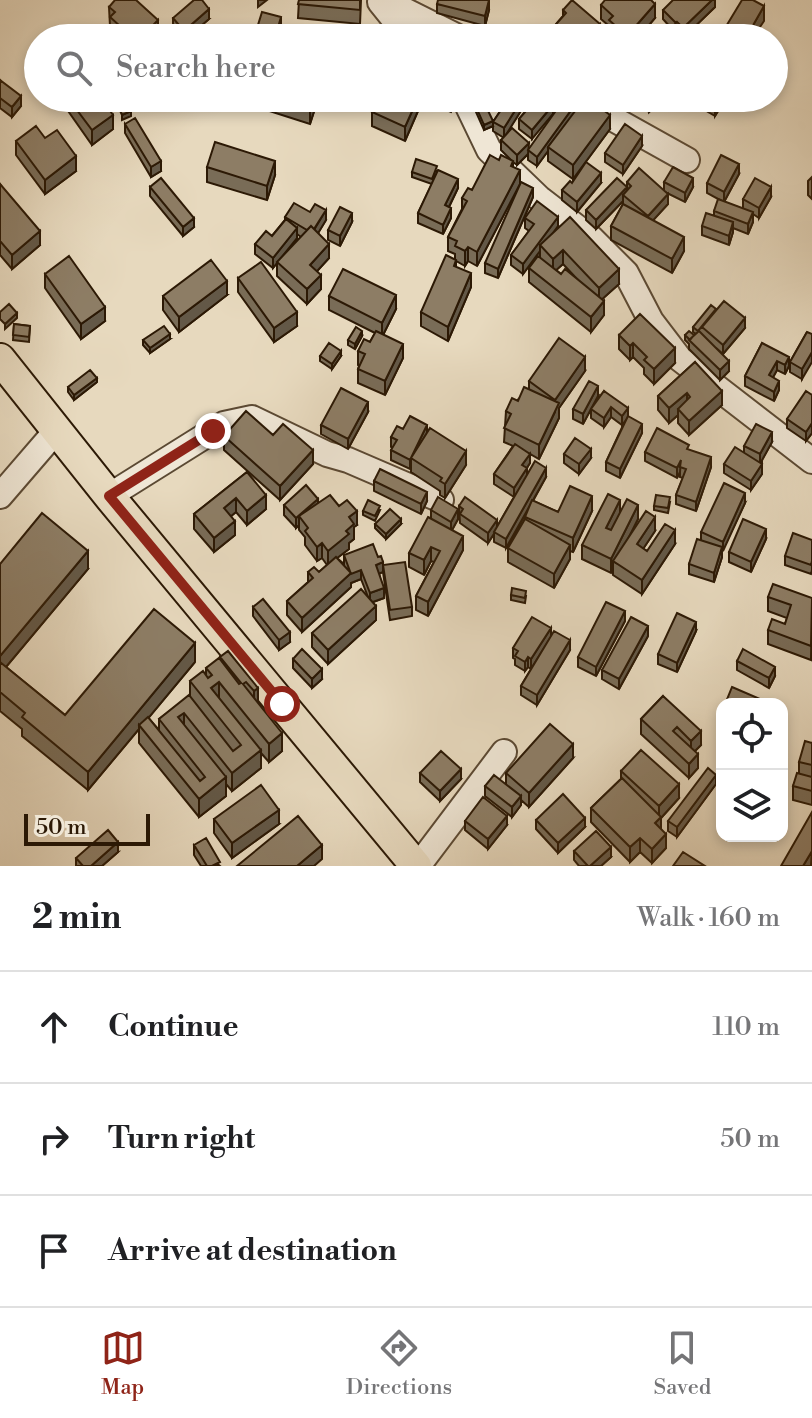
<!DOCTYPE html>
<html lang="en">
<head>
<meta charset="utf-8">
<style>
	:root { --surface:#fff; --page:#f6f6f6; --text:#202124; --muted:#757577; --line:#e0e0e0; --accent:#8f2418 }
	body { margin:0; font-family:"Libre Bodoni",serif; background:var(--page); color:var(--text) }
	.controls { position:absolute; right:24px; bottom:24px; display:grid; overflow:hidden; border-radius:16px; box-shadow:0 4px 12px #0003 }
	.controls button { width:72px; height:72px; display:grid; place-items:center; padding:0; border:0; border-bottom:2px solid var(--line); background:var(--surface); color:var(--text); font:40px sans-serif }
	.scale { position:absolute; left:24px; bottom:20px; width:126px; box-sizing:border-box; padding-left:8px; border:4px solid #2c1905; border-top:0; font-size:22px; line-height:28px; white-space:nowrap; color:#2c1905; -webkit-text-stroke:6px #efe6d5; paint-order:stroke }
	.stop { position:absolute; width:24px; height:24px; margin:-18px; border:6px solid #8f2418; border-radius:50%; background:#fff }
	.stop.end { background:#8f2418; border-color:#fff; box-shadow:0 2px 8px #0008 }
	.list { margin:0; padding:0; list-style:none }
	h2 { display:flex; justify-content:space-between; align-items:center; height:104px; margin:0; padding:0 32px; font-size:34px }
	h2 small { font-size:26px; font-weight:400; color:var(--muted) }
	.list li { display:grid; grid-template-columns:52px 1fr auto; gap:24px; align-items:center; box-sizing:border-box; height:112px; padding:0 32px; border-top:2px solid var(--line) }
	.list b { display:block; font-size:30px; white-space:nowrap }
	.list em { font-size:26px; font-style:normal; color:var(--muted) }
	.icon { flex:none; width:44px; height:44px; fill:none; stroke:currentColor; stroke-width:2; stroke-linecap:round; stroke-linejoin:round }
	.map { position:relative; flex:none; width:812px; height:866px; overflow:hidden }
	.search { position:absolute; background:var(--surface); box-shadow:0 4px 12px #0003; left:24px; right:24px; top:24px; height:88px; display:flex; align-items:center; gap:20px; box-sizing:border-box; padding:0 28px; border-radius:44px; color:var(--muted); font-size:30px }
	.sheet { height:440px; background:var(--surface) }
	nav { display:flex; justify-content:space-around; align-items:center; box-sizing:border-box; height:112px; border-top:2px solid var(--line); background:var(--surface); font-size:22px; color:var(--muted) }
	nav a { display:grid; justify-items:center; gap:4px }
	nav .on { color:var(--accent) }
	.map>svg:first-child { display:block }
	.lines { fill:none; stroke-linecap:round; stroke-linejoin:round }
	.minor-casing { stroke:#5b4933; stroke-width:28 }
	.major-casing { stroke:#2c1905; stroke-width:34 }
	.minor { stroke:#efe6d5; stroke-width:24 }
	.major { stroke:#e7d9be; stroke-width:30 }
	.wall { fill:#796c57; stroke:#2c1905; stroke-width:2; fill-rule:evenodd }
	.shaded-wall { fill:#635847; stroke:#2c1905; stroke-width:2 }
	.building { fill:#8d7d65; stroke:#2c1905; stroke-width:2 }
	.route { stroke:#8f2418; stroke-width:10 }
</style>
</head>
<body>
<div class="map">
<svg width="812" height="866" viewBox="0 0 812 866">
	<rect width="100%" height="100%" fill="#e7d9be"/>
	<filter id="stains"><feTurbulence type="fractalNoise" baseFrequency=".0025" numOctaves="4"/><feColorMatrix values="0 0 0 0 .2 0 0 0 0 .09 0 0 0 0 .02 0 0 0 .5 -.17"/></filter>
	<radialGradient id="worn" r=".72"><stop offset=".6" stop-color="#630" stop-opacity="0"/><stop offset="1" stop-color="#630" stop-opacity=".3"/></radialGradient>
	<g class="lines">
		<g class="minor-casing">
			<path id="minor" d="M384,0l76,38
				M380,2l29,36
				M464,98l25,52 50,48 52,40 35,35 25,48 29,38 132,102
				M576,98l111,62
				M0,496l56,-65
				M109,496l115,-72 28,-6 75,36 21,6 93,40
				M418,866l86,-114"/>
		</g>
		<g class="major-casing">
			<path id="major" d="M0,359l109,137 307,370"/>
		</g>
		<use href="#minor" class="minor"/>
		<use href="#major" class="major"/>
	</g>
	<path class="wall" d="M299,0h62l-1,24 -62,-6z
		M715,0v7l-27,26 -17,-5 -8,-9v-9z
		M437,4l52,6 -4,16 -48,-13z
		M601,5l54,13 -17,20h-25l-4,-4v-8l-8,-7z
		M109,7l49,23 -8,8h-27l-13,-12z
		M563,10l37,24 -5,4h-45v-7l13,-15z
		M173,18l36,1 -22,19h-6l-8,-10z
		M38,52v19l-5,-7v-9z
		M0,80l21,26 -9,11 -12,-9z
		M59,98h42l12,31 -21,16z
		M260,98h58v1l-8,25 -50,-16z
		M378,98h80l-7,14 -30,-13v5l-16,37 -33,-15v-14z
		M472,98l21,28 -9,4 -12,-27z
		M484,98h24l-9,11z
		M509,98h20l-25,39 25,12 48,-40 33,20 -37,50 -25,-18v-10l-11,15 -9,-6v-6l-11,11 -4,-3v5l7,17 -43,82 -9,-5 -3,5 -9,-5v6l15,20 -23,54 -27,-15v-14l34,-53v-5l-7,-3v-14l14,-28v-11l10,-8 27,-30 13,1 -11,-11v-10l3,-2 -11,-7v-9z
		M537,98l-5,41 -13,-10v-10z
		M634,98h29l-14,14z
		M689,98h37l-11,18 -26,-15z
		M125,124l36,47 -10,6 -26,-44z
		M45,138l31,33 -31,23 -29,-39v-14z
		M642,146l-19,28 -18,-12v-9z
		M207,167l68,8 -8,25 -60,-18z
		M437,171l21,17 -9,19 2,11 -8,16 -25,-11v-10l14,-29 -20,-7v-5z
		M739,174l-15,28 19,7v-10l28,-2 -12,21 -6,-4v8l-5,12 -15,-6v4l-4,13 -27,-10v-9l12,-11v-4l6,-11 -13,-7v-10z
		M812,177v22l-4,-4v-14z
		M627,182l37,9v-9l29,5 -8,15 -18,-9 1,11 -15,16 31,31 -12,22 -61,-33v-14l12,-22v-3l-27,28 -10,-9v-10l41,-23z
		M572,183h29l-24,29 -15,-12v-10z
		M0,184l40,61 -28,24 -12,-14z
		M150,187l44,40 -11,9 -33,-40z
		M533,197l-35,81 -13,-5v-10z
		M310,212l16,8 -8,13 11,25 -12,13 4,18 -14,15 -30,-28v-13l-4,5 -18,-14v-10l17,-8 13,-16v-3zM297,234l4,3 -18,18 14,-17z
		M525,218l33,8 -4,6 65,52 -17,15 2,16 -13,17 -62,-50v-14l11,-10v-7l-17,23 -12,-9v-10l18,-24 -4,-3zM563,264l14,15 -16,-5 -5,-4z
		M352,222l-12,24 -12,-6v-10z
		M45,274l60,47 -24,18 -36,-51z
		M238,278l59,48 -23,16 -36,-50z
		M227,295l-48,37 -16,-22v-14z
		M329,296l67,13 -13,26 20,23 -18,37 -27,-12v-14l1,-3 -1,-1v-14l12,-9 5,-9 -46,-23z
		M716,309l29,19 -22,26 -7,-6 13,23 -9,9 -31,-31v-5l-4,-4v-5h9l2,-1 -3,-2v-5z
		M14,324l16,2 -1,16 -16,-2z
		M807,332l-5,47 -12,-7v-10z
		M619,335l56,28 -21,21 -10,-10v-6l-11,-11 -3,3 -11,-11z
		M362,336l-7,13 -7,-4v-5z
		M170,339l-20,14 -7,-8v-5z
		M762,343l27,23 -4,8 -8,-4 -4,7 6,13 -5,11 -29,-15v-10z
		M320,356h21l-9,13 -12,-8z
		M695,362l27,43 -33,30 -11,-12v-8l-9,8 -11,-13v-14z
		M585,371l-26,37v10l-20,41 -9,-5v9l-3,5v7l19,2 -13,24 25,11 34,-1 -19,41 -3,-1v8l-16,29 -46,-26v-14l17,-29 5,-13 -24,42 -12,-6v-8l-6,9 -28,-20 -1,-17 38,21 17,-30 -20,-13v-10l19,-28 -9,-4 2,-31 23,-22v-8z
		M97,382l-23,18 -6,-8v-5z
		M604,391l38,42 -22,45 -14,-7v-9l19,-41 -3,4 -11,-8 -7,10 -13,-9v-9z
		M812,395v38l-6,8 -19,-13v-9z
		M598,396l-15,28 -10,-5v-10z
		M368,412l-20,37 -27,-15v-9z
		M403,429l24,3 39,33 -21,33 -5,-3v-4l-29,-19v-5l-1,2 -19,-9v-10l2,-2 -2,-1v-10z
		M273,435l40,29 -33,36 -56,-50v-14z
		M772,442l-12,21 2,11 -11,16 -27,-17v-9l20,-11v-7z
		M689,450l22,17 -15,44 -20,-7v-9l7,-17 -3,-1v-5l-3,6 -32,-17v-9z
		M564,454l27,4 -12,16 -15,-11z
		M247,472l19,37 -19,16 -11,-13 -5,4 4,19 -21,17 -20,-23v-15z
		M374,481l53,20 -6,13 -47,-23z
		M670,502l-2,11 -14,-3v-4z
		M318,503l39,22 -3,2v12l-5,4v6l-12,9 7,6v-9l34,2 34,50v9l-22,4 -7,-48 -4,1 5,25 -11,4 3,18 -48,44 -16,-17v-14l56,-36 -7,-18 -10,4v4l-49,45 -15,-17v-14l21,-19v-10h11l8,-7 -5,-7 -5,3 -12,-16v-8l-6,-7v-5l-3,3 -12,-13v-10z
		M745,503l-23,48v6l-8,25 -25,-8v-10l12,-24v-8z
		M380,510l-5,11 -12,-6v-4z
		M431,510l27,9 -6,11 11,20 -35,66 -12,-6v-14l18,-34 -3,-1 -7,14 -15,-8v-14l22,-34z
		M620,512l18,7 -10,18 27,-6 -12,18 4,2 28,-7 -33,50 -29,-19v-7l-2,5 -29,-14v-14z
		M375,524h26l-15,15 -11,-11z
		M766,539l-15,33 -22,-10v-10z
		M812,540v30l-1,4 -26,-9v-9z
		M0,564l88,5 -82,98 59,48 130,-53 -47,56 11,12v-11l31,-23v-15l16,-6v-7l14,-7v-4l38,31v14l24,49 -13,11 -8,-9v15l-29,23 -6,-7v12l-27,21 -60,-74v-14l-51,61 -66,-54v-7l-22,-18z
		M511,595l15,1 -1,7 -14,-3z
		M768,597l44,1 -1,62 -43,-16v-14l17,-6 2,-6 -19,-7z
		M253,607l37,35 -11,8 -26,-34z
		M625,621l-29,55 -18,-9v-10z
		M696,631l-19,41 -19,-8v-10z
		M551,636l19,14 -33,55 -16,-10v-9l10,-17 -3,-2 -3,4 -10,-6v-6l-2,-1v-10z
		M648,636l-29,53 -17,-10v-9z
		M293,659l29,20 -10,9 -19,-20z
		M737,661l38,15 -6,12 -32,-18z
		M663,696l38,49 -6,6 3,17 -9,10 -48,-44v-15z
		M812,743v62l-19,-5v-14l6,-13v-11z
		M573,758l-44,49 -8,-7v5l-9,12 -27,-21v-10l21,-2v-11z
		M621,771l58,27 -18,20v11l5,19 -14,15 -12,-11 -10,10 -39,-40v-14l30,-29z
		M420,773l41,6 -21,22 -20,-19z
		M716,784l-39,53 -9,-6v-10z
		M214,819l65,5 -47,34 -18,-25z
		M536,820l49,7 -27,26 -22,-24z
		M465,821l42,4 -19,24 -23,-19z
		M194,845l26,21h-19l-7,-11z
		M574,851l37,6 -10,9h-22l-5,-6z
		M118,852l-16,14h-26v-8z"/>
	<path class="shaded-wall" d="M258,0h9l-9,7z
		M489,0v10l-4,16v-10z
		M712,0h3v7l-32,31 -1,-9z
		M655,4v14l-17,20h-11v-2z
		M764,6v15l-6,9v8h-6v-11z
		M209,9v10l-22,19h-3v-7z
		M281,17v10l-4,11h-2z
		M158,20v10l-8,8h-9z
		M600,24v10l-5,4h-10z
		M21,96v10l-9,11v-10z
		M314,98h4v1l-8,25v-14z
		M418,98h3v6l-16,37v-14z
		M453,98h5l-7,14v-9z
		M501,98h7l-9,11v-9z
		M523,98h6l-25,40v-10z
		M649,98h14l-14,14z
		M717,98h9l-11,18v-14z
		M577,102v9l-29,36v4l-11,15v-9z
		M553,105v9l-21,25v-9z
		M131,111v5l-9,4v-5z
		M113,115v14l-21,16v-15z
		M610,115v14l-37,50v-14z
		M493,121v5l-9,4v-5z
		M642,136v10l-19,28v-9z
		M529,143l-1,11 -11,11v-10z
		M76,156v15l-31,23v-14z
		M161,161v10l-10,6v-10z
		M275,161v14l-8,25v-14z
		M739,164v10l-15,28v-10z
		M520,170v14l-43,82v-14z
		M601,173v10l-24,29v-10z
		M693,178v9l-8,15v-9z
		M458,179v9l-13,27v-10z
		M627,187v10l-4,-2v6l-27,28v-9z
		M771,187v10l-12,21v-10z
		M533,188v9l-35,81v-9z
		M668,194v10l-20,22v-10z
		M451,208v10l-8,16v-9z
		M326,210v10l-12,20v-10z
		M753,212v10l-5,12v-10z
		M352,213v9l-12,24v-10z
		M558,217v9l-15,21 -3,-2v6l-17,23v-10z
		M194,218v9l-11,9v-9z
		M733,222v10l-4,13v-9z
		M297,228v10l-24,30v-10z
		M40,231v14l-28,24v-14z
		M684,237v14l-12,22v-14z
		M329,244v14l-19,21v-14z
		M468,247v14l-3,5v-15z
		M563,250v14l-10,9v-14z
		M619,269v15l-20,18v-14z
		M471,273v14l-23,54v-14z
		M321,275v14l-14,15v-15z
		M227,281v14l-48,37v-15z
		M396,295v14l-14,28v-14z
		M604,301v14l-13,17v-15z
		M105,307v14l-24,18v-15z
		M297,312v14l-23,16v-14z
		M17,313v5l-12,11v-5z
		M745,318v10l-22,26v-9z
		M362,331v5l-7,13v-5z
		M170,334v5l-20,14v-5z
		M633,343v14l-3,3v-14z
		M403,344v14l-18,37v-14z
		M675,348v15l-21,21v-15z
		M341,351v5l-9,13v-5z
		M812,352v10l-10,17v-10z
		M585,357v14l-26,37v10l-20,41v-14l16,-33v-12z
		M789,357v9l-4,8v-9z
		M729,361v10l-9,9v-10z
		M777,361v9l-8,15v-10z
		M97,378v4l-23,18v-5z
		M779,381v9l-5,11v-9z
		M598,386v10l-15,28v-10z
		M722,391v14l-33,30v-14z
		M687,393v14l-9,2v6l-9,8v-15z
		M368,402v10l-20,37v-10z
		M611,407v10l-7,10v-9z
		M628,408v10l-6,7v-9z
		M812,423v10l-6,8v-9z
		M642,424v9l-22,45v-9z
		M427,425v10l-16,23v9l-1,2v-9z
		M772,432v10l-12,22v-10z
		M591,449v9l-12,16v-10z
		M313,450v14l-33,36v-14z
		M466,451v14l-21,33v-14z
		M530,454v9l-8,12v-10z
		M711,457v10l-15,44v-9z
		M681,460l-1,12 -3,6v-10z
		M762,464v10l-11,16v-9z
		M527,468v10l-13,19v-9z
		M546,468v9l-40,71v-9z
		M427,492v9l-6,13v-10z
		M745,493v10l-22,48v-9z
		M266,495v14l-19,16v-14z
		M592,496v15l-19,41v-14z
		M236,498v14l-12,10v-14z
		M318,499v9l-19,8v9l-3,3v-10z
		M620,500v14l-14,28v-14z
		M638,505v14l-22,44 -3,-2v7l-2,5v-14z
		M458,509v10l-7,13v-10z
		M357,511v14l-3,2v12l-5,4v6l-21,16v-14l21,-34z
		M655,517v14l-18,27v-14z
		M401,519v5l-15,15v-5z
		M497,520v9l-9,14v-10z
		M235,521v14l-21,17v-14z
		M766,529v10l-15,33v-10z
		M675,530v14l-33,50v-14z
		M463,536v14l-35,66v-14z
		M322,543v15l-5,3v-14z
		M570,545v14l-16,29v-14z
		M431,547v14l-7,14v-15z
		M722,547v10l-8,25v-9z
		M88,551v18l-88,105v-18z
		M383,562v10l-7,3v-10z
		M361,570v9l-10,4v4l-49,45v-14l49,-45z
		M384,588v10l-14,5v-10z
		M376,606v14l-48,44v-14z
		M625,611v10l-29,55v-9z
		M696,622v9l-19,41v-9z
		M648,626v10l-29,53v-10z
		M551,628v9l-20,32v-10z
		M290,632v10l-11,8v-10z
		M570,640v10l-33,55v-10z
		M195,643v19l-54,65 -2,-2v4l-51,61v-18z
		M528,657v10l-3,4v-9z
		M775,667v9l-6,12v-10z
		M322,669v10l-10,9v-9z
		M219,682v18l-8,-12z
		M258,688v18l-4,4v-19z
		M184,713v18l-6,-14z
		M701,731v14l-10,10v-14z
		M282,733v18l-13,11v-18z
		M573,744v14l-44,49v-14z
		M261,750v18l-29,23v-18z
		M698,754v14l-9,10v-14z
		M461,769v10l-21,22v-10z
		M716,775v9l-39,53v-10z
		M226,777v19l-27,21v-18z
		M679,784v14l-18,20v13l-6,-8 4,-4v-13z
		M521,796v9l-9,12v-10z
		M279,810v14l-47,34v-15z
		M507,816v9l-19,24v-10z
		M585,818v9l-27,26v-10z
		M666,834v14l-14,15v-14z
		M640,838v14l-10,10v-15z
		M118,842v10l-16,14h-11z
		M322,845v14l-8,7h-17z
		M611,847v10l-10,9h-11z
		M812,851l-1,15h-8z"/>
	<path class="building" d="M115,0h21l22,20 -17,18h-8l-23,-21 5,-5 -6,-5z
		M194,0h8l7,9 -25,22 -11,-13z
		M299,0h61v10l-62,-6z
		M438,0h51l-4,16 -48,-12z
		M572,0l28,24 -15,14h-26l-9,-7 16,-18 -3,-3z
		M605,0h46l4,4 -28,32 -18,-16 4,-4 -12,-11z
		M673,0h39l-29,28 -6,-6 -1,1 -13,-13z
		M742,0h11l11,6 -12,21 6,3 -5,8h-34z
		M262,12l19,5 -6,21h-21z
		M677,22l17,16h-32z
		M288,26l45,12h-48z
		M68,28l9,10h-22z
		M38,52v9l-5,-6z
		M0,80l21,16 -9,11 -12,-9z
		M68,98h33l12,17 -21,15z
		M126,98l5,13 -9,4 -6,-13z
		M273,98h41l-4,12z
		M378,98h40l-13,29 -33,-15z
		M440,98h13l-2,5z
		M472,98h10l11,23 -9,4z
		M509,98h14l-19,30 -11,-6z
		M537,98h7l9,7 -21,25 -13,-11z
		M565,98h6l6,4 -40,55 -9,-7z
		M585,98h2l23,17 -37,50 -25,-18z
		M135,118l26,43 -10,6 -26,-43z
		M625,124l17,12 -19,29 -18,-12z
		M36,126l9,12 12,-8 19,26 -31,24 -29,-39z
		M512,128l17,15 -12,12 -16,-15z
		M215,142l60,19 -8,25 -60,-19z
		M490,155l9,5 2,-5 12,6 -2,5 9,4 -43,82 -9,-5 -3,4 -10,-5 2,-5 -9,-4 19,-36 -5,-3 6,-10 4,2z
		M721,155l18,9 -15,28 -17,-9z
		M416,159l21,7 -5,13 -20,-7z
		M586,162l15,11 -24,29 -15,-12 8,-9 2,2z
		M673,167l20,11 -8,15 -21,-11z
		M639,168l29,26 -20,22 -25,-21 8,-9 -4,-4z
		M438,170l20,9 -13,26 6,3 -8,17 -25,-12z
		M161,178l33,40 -11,9 -33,-40z
		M617,178l10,9 -31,33 -10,-10z
		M755,178l16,9 -12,21 -16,-9z
		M521,182l12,6 -35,81 -13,-6z
		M0,184l40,47 -28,24 -12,-14z
		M718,199l35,13 -5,12 -34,-13z
		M537,201l21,16 -35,47 -12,-9 23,-31 -9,-6z
		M294,203l16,9 5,-8 11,6 -12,19 -3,-3 -4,4 -22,-13z
		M623,204l61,33 -12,22 -61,-33z
		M340,207l12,6 -12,23 -12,-6z
		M706,213l27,9 -4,14 -27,-10z
		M570,217l49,52 -20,19 -36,-38 -10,9 -13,-14z
		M286,219l11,9 -24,30 -18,-14 11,-13 6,5z
		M311,226l18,18 -19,21 11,10 -14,14 -30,-27z
		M446,255l10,5 -2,6 17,7 -23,54 -27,-15z
		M69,256l36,51 -24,17 -36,-50z
		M538,256l23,18 4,-5 39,32 -13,16 -62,-49z
		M211,260l16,21 -48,36 -16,-21z
		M261,262l36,50 -23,16 -36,-50z
		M343,269l53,26 -14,28 -53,-27z
		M724,301l21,17 -22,27 -21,-18z
		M9,304l8,9 -12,11 -5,-5v-7z
		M711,305l5,4 -18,22 -5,-4z
		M640,314l35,34 -21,21 -10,-9 3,-3 -14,-14 -3,3 -11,-11z
		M14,324l16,2 -1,11 -16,-2z
		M164,326l6,8 -20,14 -7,-8z
		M356,327l6,4 -7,13 -7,-4z
		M376,331l27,13 -18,37 -27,-12 7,-15 -7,-3 6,-12 6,3z
		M689,331l5,4 -4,5 -5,-5z
		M699,331l30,30 -9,9 -31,-30z
		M807,332l5,2v18l-10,17 -12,-7z
		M559,338l26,19 -30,43 -26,-19z
		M329,343l12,8 -9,13 -12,-8z
		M762,343l27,14 -4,8 -8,-4 -8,14 10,6 -5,11 -29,-16z
		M695,362l27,29 -33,30 -11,-12 12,-12 -3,-4 -18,15 -11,-12z
		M90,370l7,8 -23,17 -6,-8z
		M589,381l9,5 -15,28 -10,-5z
		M524,387l35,16 -20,42 -35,-17 7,-14 -5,-3 6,-13 6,3z
		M341,388l27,14 -20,37 -27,-14z
		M604,391l24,17 -6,8 -11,-9 -7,11 -13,-9z
		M806,391l6,4v28l-6,9 -19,-13z
		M246,411l27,24 10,-11 30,26 -33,36 -56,-50z
		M410,416l17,9 -17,35 -19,-10 6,-10 -6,-3 6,-11 6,3z
		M628,416l14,8 -22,45 -14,-7z
		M756,424l16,8 -12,22 -16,-8z
		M430,428l36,23 -21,33 -5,-3 2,-3 -31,-20z
		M657,428l32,17 -2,4 24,8 -15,45 -20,-7 10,-26 -6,-2 1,-7 -4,8 -32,-16z
		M575,438l16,11 -12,15 -15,-10z
		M515,444l15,10 -8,11 5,3 -13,20 -20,-14z
		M735,447l27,17 -11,17 -27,-17z
		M535,461l11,7 -40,71 -12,-7z
		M380,469l47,23 -6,12 -47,-23z
		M247,472l19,23 -19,16 -11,-13 -12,10 11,13 -21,17 -20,-24z
		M724,483l21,10 -22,49 -22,-10z
		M306,485l12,14 -22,19 -12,-13z
		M570,486l22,10 -19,42 -48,-21 7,-17 26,12z
		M608,494l12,6 -14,28 5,2 16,-31 11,6 -27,54 -29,-14z
		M330,495l9,11 8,-6 10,11 -8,6 5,7 -8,7 3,3 -21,17 -6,-8 -5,4 -12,-16 3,-3 -9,-12z
		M656,495l14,2 -2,11 -14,-2z
		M438,497l20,12 -7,13 -20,-12z
		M465,497l32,23 -9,13 -28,-19 3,-5 -4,-3z
		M368,500l12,6 -5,10 -12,-5z
		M390,509l11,10 -15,15 -11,-10z
		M646,511l9,6 -18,27 10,7 18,-27 10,6 -33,50 -29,-19z
		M42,513l46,38 -88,105v-92z
		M428,517l35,19 -35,66 -12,-6 24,-45 -9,-4 -7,13 -15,-7z
		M525,519l45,26 -16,29 -46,-26z
		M743,519l23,10 -15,33 -22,-10z
		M793,533l19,7v21l-1,4 -26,-9z
		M697,539l25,8 -8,26 -25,-9z
		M373,544l5,13 3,-1 2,6 -7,3 8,23 -14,5 -9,-23 -10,4 -7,-19z
		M336,557l15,16 -49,45 -15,-17 26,-23 -5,-6 6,-5 5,5z
		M405,562l7,45 -22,3 -7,-45z
		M773,584l39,14 -1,48 -43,-16 4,-11 13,5 6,-19 -23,-8z
		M512,588l14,3 -1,7 -14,-3z
		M361,589l15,17 -48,44 -16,-17z
		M263,599l27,33 -11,8 -26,-33z
		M606,602l19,9 -29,56 -18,-10z
		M154,609l41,34 -107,129 -66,-55 3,-4 -25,-21v-30l65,53z
		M677,613l19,9 -19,41 -19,-9z
		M532,617l19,11 -20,31 -3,-2 -3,5 -10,-6 3,-5 -5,-3z
		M631,617l17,9 -29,53 -17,-9z
		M554,631l16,9 -33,55 -16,-9z
		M302,649l20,20 -10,10 -19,-20z
		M743,649l32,18 -6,11 -32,-17z
		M228,651l30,37 -4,3 -8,-9 -3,2 39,49 -13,11 -50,-62 -8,6 50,62 -29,23 -48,-60 -6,4 48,60 -27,22 -60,-74 9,-8 52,64 5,-4 -46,-58 30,-24 44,56 8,-6 -51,-64 13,-10 5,7 4,-3 -6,-7 13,-10 20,26 2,-1 -21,-26z
		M732,687l28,12 -2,5h-26l-6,-2z
		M663,696l38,35 -10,10 -14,-14 -4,4 25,23 -9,10 -48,-45z
		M550,724l23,20 -44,49 -23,-20z
		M805,741l7,2v22l-13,-3z
		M641,750l38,34 -20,22 -38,-35z
		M441,751l20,18 -21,22 -20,-18z
		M708,768l8,7 -39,52 -9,-6z
		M797,773l15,4v14l-19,-5z
		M494,775l27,21 -9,11 -27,-21z
		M622,778l39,39 -6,6 11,11 -14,15 -12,-11 -10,9 -39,-39z
		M261,785l18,25 -47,33 -18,-24z
		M563,794l22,24 -27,25 -22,-23z
		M483,797l24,19 -19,23 -23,-18z
		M812,812v39l-9,15h-22z
		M298,816l24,29 -25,21h-60z
		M108,830l10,12 -27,24h-8l-7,-8z
		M596,831l15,16 -21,19h-2l-14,-15z
		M206,838l14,24 -8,4h-5l-13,-21z
		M683,852l22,14h-32z"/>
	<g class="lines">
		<path class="route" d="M213,431l-104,65 173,208"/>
	</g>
	<rect width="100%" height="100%" filter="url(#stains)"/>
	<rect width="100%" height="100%" fill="url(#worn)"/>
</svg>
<div class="controls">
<button><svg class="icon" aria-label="locate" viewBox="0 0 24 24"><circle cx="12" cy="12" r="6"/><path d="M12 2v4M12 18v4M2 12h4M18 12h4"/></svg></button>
<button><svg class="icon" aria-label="layers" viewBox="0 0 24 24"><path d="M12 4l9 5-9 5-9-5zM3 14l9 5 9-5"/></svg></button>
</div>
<div class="scale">50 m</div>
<div class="stop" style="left:282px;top:704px"></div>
<div class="stop end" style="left:213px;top:431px"></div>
<div class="search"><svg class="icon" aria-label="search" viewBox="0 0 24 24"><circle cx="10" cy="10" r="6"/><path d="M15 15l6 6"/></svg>Search here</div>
</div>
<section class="sheet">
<h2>2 min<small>Walk · 160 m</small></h2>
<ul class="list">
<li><svg class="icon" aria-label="ahead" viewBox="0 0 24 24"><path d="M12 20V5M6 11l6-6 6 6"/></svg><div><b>Continue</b></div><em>110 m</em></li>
<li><svg class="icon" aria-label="right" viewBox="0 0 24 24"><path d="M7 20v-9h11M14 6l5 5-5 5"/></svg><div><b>Turn right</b></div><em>50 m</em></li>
<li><svg class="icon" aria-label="arrive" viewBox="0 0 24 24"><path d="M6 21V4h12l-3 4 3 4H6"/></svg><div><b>Arrive at destination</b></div></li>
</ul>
</section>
<nav>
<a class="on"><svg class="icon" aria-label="map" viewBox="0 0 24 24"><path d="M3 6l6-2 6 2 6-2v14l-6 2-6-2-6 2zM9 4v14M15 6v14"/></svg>Map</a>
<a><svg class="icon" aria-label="directions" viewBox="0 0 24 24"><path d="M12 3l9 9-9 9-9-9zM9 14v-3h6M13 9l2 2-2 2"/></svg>Directions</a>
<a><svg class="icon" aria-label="saved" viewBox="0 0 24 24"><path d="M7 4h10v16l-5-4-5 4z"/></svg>Saved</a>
</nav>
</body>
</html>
